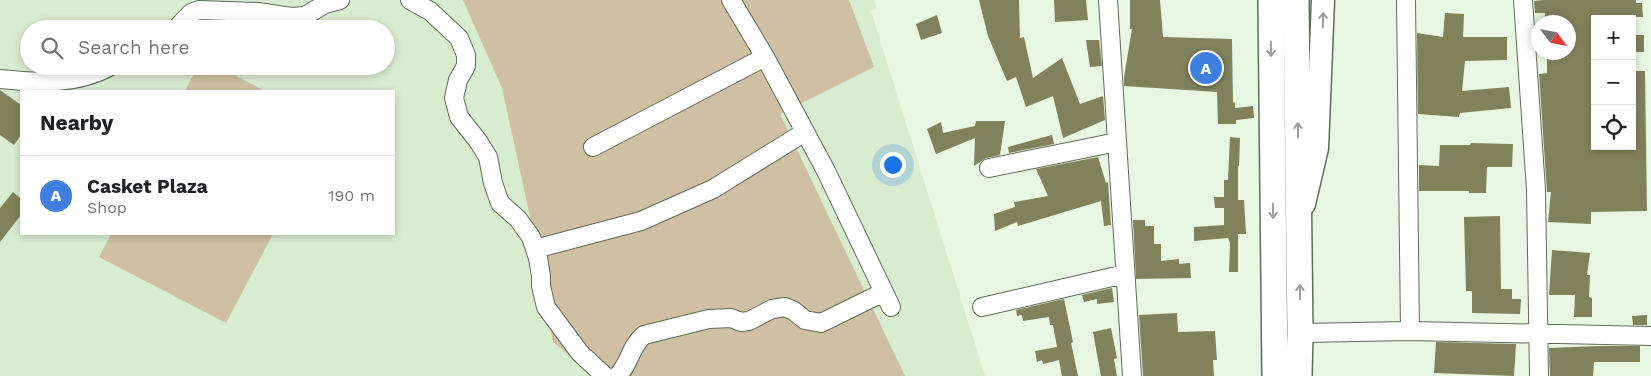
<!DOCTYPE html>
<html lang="en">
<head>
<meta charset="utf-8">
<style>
	:root { --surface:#fff; --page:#f2f2f2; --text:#202124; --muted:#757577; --line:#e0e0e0; --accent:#d93025 }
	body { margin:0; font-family:"Work Sans",sans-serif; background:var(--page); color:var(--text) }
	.controls { position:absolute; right:15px; top:15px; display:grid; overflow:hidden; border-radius:0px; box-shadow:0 2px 8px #0003 }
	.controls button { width:45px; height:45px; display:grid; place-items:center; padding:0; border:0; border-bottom:1px solid var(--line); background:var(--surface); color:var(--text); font:25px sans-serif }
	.compass { position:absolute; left:1531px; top:15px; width:45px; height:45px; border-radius:50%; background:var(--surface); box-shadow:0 2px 8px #0003; rotate:122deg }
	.you { position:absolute; left:892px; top:164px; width:18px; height:18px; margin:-12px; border:4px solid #fff; border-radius:50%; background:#1a73e8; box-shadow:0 0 0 8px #1a73e833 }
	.badge { display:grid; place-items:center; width:32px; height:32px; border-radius:50%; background:var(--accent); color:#fff; font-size:16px; font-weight:700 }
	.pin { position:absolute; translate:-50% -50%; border:2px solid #fff; box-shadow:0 1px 5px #0006 }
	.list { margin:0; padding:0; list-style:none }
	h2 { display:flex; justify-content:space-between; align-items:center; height:65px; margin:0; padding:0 20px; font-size:21px }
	h2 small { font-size:16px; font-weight:400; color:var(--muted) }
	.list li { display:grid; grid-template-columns:32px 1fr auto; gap:15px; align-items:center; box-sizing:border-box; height:80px; padding:0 20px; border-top:1px solid var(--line) }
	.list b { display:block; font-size:19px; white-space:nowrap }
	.list p { margin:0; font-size:16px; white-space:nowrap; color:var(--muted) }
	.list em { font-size:16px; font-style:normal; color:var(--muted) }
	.icon { flex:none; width:28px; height:28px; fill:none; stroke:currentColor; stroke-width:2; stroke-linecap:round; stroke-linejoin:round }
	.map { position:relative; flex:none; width:1651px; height:376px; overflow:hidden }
	.search { position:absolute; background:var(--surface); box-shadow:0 2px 8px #0003; left:20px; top:20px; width:375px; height:55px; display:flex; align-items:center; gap:12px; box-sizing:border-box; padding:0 18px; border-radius:28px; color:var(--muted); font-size:19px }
	.panel { position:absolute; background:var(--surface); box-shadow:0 2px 8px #0003; left:20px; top:90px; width:375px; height:145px; border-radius:0px }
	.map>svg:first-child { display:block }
	.built { fill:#d8ecd0; fill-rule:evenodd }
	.green { fill:#cfbfa3 }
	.building { fill:#81825c }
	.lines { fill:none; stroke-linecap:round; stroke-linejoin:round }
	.minor-casing { stroke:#5f6c59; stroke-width:20 }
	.major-casing { stroke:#5f6c59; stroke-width:25 }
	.highway-casing { stroke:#5f6c59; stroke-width:28 }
	.minor { stroke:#fff; stroke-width:18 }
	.major { stroke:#fff; stroke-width:22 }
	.highway { stroke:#fff; stroke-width:25 }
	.oneway { stroke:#9d9f9c }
</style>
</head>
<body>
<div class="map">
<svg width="1651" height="376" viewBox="0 0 1651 376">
	<rect width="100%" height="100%" fill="#e8f7e1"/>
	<path class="built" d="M0,0h874l3,8 -6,3 114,365h-985zM29,29h357v37h-357zM21,91h373v143h-373z"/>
	<path class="green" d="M463,0h386l25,67 -94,47 125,262h-311l-41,-34 -22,-121 -29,-133z
		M198,66h19l48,25h-80z
		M111,234h162l-47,89 -127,-66z"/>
	<path class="building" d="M979,0h40l1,38 4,-1 9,41 29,-20 18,46 23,-8 2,24 -42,18 -10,-42 -27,11 -10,-30 -9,4 -19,-45z
		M1054,0h32l2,20 -33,2z
		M1130,0h30l3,37 69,2 1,64 2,-1v6l18,-2 1,12 -18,2v4h-18l-1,-32 -93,-6v-9l8,-48h-2z
		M1544,0h92v3h6l1,14h-7v2h-41v127h37v-75h13l2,140 -56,1v12l-43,-2 3,-30h-4l-8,-118 8,-1v-21h21v-30h-23v-9h-10l-1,-12z
		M1445,13l19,1 -1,23h44v23l-42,1 -3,30 47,-4 2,21 -51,5 -1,4 -41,-3 -1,-81 26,4z
		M937,15l5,18 -21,7 -5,-16z
		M1632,35h12v17h-12z
		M1086,40h13l3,26 -12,1z
		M0,90l21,15v30l-7,10 -14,-10z
		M976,121h29l-5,34 -14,3 -12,8 1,-28 -39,16 -9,-25 14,-7 2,11 32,-7z
		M1052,135l2,9 -45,9 -1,-6z
		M1230,137l10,1 -1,28h-1v34h6l2,34h-8v38h-9l1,-29 -2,-5 -34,3v-14l30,-2v-17h-9l-1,-11h10v-17h4z
		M1471,143l42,1 -1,23h-25l-1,26h-17v-2h-50v-26l20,1 1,-21h30z
		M1098,157l8,26 2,-1 3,43 -7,1 -3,-25 -83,25 -1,-4 -22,9 -1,-17 21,-7 -1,-5 34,-6 -12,-27z
		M13,192l8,7v16l-21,27v-34z
		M1500,216l1,73h11v10h9l-1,15 -48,-1v-22h-6l-2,-74z
		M1133,220h12v6h9v18h7v17l18,-2v5l11,-1 1,15 -55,1z
		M1552,250l38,3 -3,22h3l-1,22 3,1v19h-18l1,-22h-26z
		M1112,288l2,14 -17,2v-5l-13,3 -2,-7z
		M1064,299l9,43 -2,1 7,33h-16l-3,-16 -16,4 -1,-4 -5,2 -2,-11 22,-4 -4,-22h-3l-1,-8 -26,4 -1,-6 -5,1 -1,-6z
		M1177,313l1,19 37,-1 2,29h-4l1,16h-71l-4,-61z
		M1647,315v10h-14l-1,-9z
		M1111,328l6,30 -3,1 3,17h-16l-8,-44z
		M1436,342l80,2 -2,32 -80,-3z
		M1598,346h42v16h-46l-1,14h-43l-1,-28z"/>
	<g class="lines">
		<g class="minor-casing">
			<path id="minor" d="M410,0l20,11 29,27 7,17v11l-8,14 -4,18 5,19 19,24 10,16 5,26 7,20 18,16 13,18 7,21 3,18v10l5,21 34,46 25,23
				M731,0l34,57 61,114 65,136
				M1108,0l24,376
				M1406,0l4,331
				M1523,0l13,190 3,186
				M176,29l15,-16 8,-3 59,2 33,5 14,-1 20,-12 15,-4
				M0,79c37,4 77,6 111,-13
				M593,147l172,-90
				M989,168l128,-26
				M535,249l106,-28 72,-32 92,-57
				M982,307l143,-33
				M1300,333l110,-2 241,5
				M617,376c13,-11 13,-30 27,-41l65,-16 22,-1 10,4 8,-1 23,-12 13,-2 9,4 11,9 16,3 63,-31"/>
		</g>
		<g class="major-casing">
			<path id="major" d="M1304,204l13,-56 6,-148"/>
		</g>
		<g class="highway-casing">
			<path id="highway" d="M1271,0l4,376
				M1296,0l4,333 -1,43"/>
		</g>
		<use href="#minor" class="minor"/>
		<use href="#major" class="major"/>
		<use href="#highway" class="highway"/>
	</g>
	<defs><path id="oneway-shaft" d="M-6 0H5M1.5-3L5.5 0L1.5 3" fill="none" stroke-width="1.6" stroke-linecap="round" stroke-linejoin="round" transform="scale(1.25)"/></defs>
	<g class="oneway">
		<use href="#oneway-shaft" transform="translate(1323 20) rotate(-88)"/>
		<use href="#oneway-shaft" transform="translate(1271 49) rotate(89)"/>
		<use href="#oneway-shaft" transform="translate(1298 130) rotate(-91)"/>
		<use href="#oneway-shaft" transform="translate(1273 211) rotate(89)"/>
		<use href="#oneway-shaft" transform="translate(1300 292) rotate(-91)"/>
	</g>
</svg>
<div class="controls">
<button>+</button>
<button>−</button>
<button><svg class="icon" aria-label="locate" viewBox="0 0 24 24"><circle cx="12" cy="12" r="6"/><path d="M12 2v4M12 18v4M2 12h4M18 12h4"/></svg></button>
</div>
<svg class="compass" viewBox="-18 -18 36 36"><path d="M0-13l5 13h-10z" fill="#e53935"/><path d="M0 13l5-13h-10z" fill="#757577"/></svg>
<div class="you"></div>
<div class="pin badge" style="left:1206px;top:68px;background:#3f7fe0">A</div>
<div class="search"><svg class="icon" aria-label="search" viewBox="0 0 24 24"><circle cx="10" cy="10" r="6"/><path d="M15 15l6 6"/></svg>Search here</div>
<section class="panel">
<h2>Nearby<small></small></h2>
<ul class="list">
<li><span class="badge" style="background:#3f7fe0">A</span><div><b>Casket Plaza</b><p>Shop</p></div><em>190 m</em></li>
</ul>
</section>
</div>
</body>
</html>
